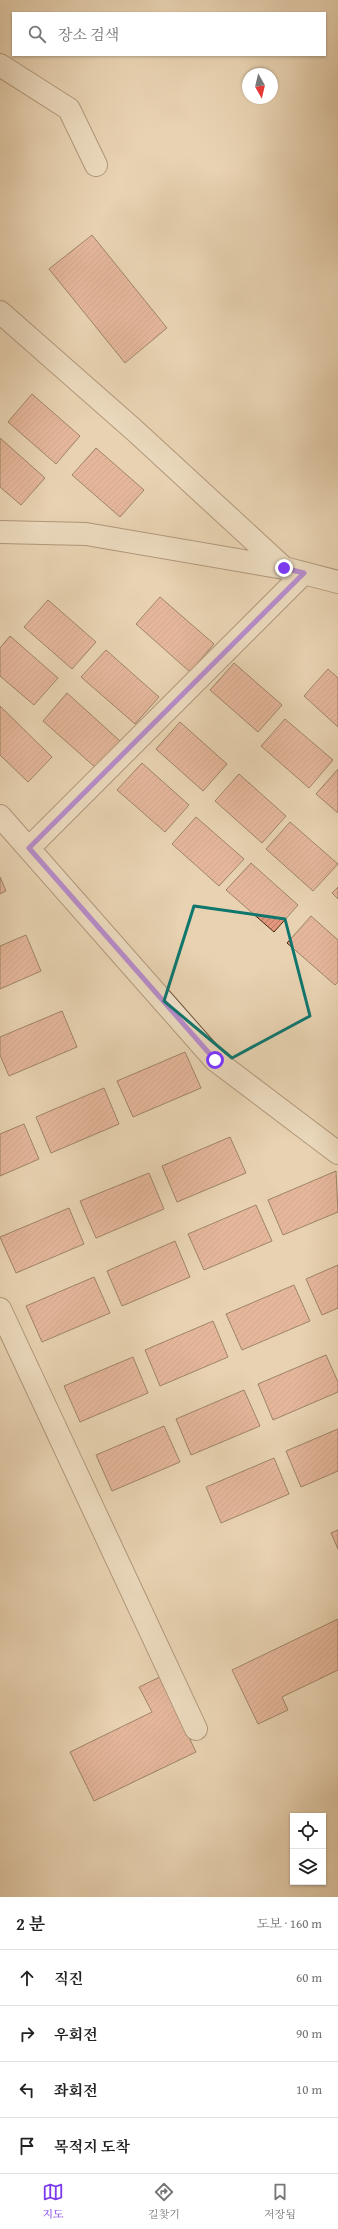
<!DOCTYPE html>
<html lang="ko">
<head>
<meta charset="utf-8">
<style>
	:root { --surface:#fff; --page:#f2f2f2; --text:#222; --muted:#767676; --line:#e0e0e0; --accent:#7c3aed }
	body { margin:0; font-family:"Gentium Book Plus","Noto Serif KR",serif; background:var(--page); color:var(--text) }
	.controls { position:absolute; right:12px; bottom:12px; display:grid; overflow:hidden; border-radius:0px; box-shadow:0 1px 3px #0004 }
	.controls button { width:36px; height:36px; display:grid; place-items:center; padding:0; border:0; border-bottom:1px solid var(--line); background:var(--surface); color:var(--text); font:20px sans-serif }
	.compass { position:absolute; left:242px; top:68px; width:36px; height:36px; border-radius:50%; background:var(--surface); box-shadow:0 1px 3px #0004; rotate:172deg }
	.stop { position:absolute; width:12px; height:12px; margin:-9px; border:3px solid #7c3aed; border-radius:50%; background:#fff }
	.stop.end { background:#7c3aed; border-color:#fff; box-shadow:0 1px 4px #0008 }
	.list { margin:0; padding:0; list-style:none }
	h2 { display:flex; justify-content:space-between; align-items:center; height:52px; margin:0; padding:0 16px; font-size:17px }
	h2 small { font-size:13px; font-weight:400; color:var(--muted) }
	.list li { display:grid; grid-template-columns:26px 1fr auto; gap:12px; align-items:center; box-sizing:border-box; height:56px; padding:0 16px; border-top:1px solid var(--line) }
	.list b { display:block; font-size:15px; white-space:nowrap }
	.list em { font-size:13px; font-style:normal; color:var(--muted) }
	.icon { flex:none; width:22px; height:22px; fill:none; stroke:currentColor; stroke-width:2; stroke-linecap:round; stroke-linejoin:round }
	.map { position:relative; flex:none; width:338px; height:1897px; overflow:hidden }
	.search { position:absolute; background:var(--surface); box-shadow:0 1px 3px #0004; left:12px; right:12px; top:12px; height:44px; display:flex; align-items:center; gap:10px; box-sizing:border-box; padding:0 14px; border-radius:0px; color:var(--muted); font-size:15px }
	.sheet { height:276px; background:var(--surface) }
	nav { display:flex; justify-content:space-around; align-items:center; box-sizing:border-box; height:56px; border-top:1px solid var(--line); background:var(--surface); font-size:11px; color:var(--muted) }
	nav a { display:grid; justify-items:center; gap:2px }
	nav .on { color:var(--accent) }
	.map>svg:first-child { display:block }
	.building { fill:url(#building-hatch); stroke:#46280f }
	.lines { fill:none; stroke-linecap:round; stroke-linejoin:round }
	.minor-casing { stroke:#6e5238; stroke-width:24 }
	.minor { stroke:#f0e2cc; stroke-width:22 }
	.route { stroke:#7c3aed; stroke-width:5 }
	.marked { fill:none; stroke:#0f766e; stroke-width:3; stroke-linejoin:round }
</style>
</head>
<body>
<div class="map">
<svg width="338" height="1897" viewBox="0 0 338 1897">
	<defs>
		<pattern id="building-hatch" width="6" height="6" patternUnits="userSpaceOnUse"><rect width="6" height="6" fill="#e2967e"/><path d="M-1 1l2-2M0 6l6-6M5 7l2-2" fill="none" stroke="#b97a66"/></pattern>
	</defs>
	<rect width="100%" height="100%" fill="#e8d2b1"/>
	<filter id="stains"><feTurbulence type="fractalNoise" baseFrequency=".005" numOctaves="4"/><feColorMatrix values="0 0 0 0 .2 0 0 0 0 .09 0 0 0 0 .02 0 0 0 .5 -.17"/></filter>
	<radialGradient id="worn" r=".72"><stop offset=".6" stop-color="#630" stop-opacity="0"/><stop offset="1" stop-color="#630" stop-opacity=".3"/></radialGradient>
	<path class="building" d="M92,235l75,93 -42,35 -76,-94z
		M32,394l48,42 -24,28 -48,-42z
		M0,438l45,40 -24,27 -21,-18z
		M96,448l48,42 -24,27 -48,-42z
		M160,597l54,47 -24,28 -54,-48z
		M48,600l48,42 -24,27 -48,-42z
		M10,636l48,42 -24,27 -34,-29v-28z
		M106,650l53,47 -24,27 -54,-47z
		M234,663l48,42 -24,27 -48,-42z
		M328,669l10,9v49l-34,-31z
		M67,693l53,48 -24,27 -53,-47z
		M0,706l52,51 -24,25 -28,-27z
		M285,719l48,41 -24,28 -48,-42z
		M180,722l47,42 -24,27 -47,-42z
		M142,763l47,42 -24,27 -48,-42z
		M338,769v44l-22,-19z
		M239,774l47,42 -24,27 -47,-42z
		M196,817l48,42 -25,27 -47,-42z
		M290,822l48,42 -25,27 -47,-42z
		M251,863l47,42 -24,27 -48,-42z
		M0,877l6,14 -6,3z
		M338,887v12l-6,-6z
		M311,916l27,24v42l-3,3 -48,-42z
		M26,935l15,36 -41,18v-43z
		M62,1011l15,36 -68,29 -9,-21v-18z
		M185,1052l16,36 -68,29 -16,-36z
		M104,1088l15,36 -68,29 -15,-36z
		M24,1124l15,35 -39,17v-42z
		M230,1137l16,36 -69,29 -15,-36z
		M336,1171l2,41 -55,23 -15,-35z
		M149,1173l15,36 -68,29 -16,-37z
		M256,1205l16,36 -68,29 -16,-36z
		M69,1208l15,36 -68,29 -16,-36z
		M175,1241l15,36 -68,29 -15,-35z
		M338,1265v43l-16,7 -16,-36z
		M94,1277l16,36 -68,29 -16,-36z
		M294,1285l16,36 -68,29 -16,-36z
		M213,1321l15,36 -68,29 -15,-36z
		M326,1355l12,27v10l-65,28 -15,-36z
		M133,1357l15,36 -68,29 -16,-36z
		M244,1390l16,36 -69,29 -15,-36z
		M164,1426l16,36 -68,29 -16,-36z
		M338,1429v42l-37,16 -15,-36z
		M274,1458l15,36 -68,29 -15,-36z
		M338,1530v19l-7,-16z
		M338,1619v51l-56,27 6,13 -30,14 -26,-54z
		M160,1677l36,75 -102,49 -24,-49 82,-40 -13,-25z"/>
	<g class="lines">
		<g class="minor-casing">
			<path id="minor" d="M0,65l69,44 27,56
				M0,312l133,117 151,139
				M0,532l86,2 198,34 54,14
				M0,816l215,244 123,93
				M29,848l275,-275
				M0,1309l196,420"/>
		</g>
		<use href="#minor" class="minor"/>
	</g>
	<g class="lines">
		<path class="route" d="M215,1060l-186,-212 275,-275 -20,-5"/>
	</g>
	<path d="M0 0H338V1897H0ZM194,906l91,13 25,97 -78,42 -68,-57z" fill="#e8d2b1" fill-opacity=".55" fill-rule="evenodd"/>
	<path class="marked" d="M194,906l91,13 25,97 -78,42 -68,-57z"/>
	<rect width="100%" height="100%" filter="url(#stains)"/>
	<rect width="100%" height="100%" fill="url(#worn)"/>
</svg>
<div class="controls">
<button><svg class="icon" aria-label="locate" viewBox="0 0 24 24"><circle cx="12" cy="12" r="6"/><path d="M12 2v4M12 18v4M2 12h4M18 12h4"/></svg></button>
<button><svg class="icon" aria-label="layers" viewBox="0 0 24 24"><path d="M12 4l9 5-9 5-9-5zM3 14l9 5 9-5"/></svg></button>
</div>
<svg class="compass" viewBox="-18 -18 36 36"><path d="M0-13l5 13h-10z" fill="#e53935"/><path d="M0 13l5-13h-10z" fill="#767676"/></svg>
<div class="stop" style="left:215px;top:1060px"></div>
<div class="stop end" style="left:284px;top:568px"></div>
<div class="search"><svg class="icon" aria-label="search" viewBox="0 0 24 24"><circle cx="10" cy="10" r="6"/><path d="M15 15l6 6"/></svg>장소 검색</div>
</div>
<section class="sheet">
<h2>2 분<small>도보 · 160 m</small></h2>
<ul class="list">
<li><svg class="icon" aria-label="ahead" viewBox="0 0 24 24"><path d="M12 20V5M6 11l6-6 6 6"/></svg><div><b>직진</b></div><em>60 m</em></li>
<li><svg class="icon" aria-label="right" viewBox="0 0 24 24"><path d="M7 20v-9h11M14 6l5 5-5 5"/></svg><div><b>우회전</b></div><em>90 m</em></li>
<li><svg class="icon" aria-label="left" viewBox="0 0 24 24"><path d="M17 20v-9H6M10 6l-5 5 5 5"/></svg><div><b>좌회전</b></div><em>10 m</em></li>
<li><svg class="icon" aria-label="arrive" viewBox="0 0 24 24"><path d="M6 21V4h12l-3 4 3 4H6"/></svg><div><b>목적지 도착</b></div></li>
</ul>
</section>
<nav>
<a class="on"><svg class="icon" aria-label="map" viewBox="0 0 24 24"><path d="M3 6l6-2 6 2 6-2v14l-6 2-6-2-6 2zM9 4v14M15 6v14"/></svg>지도</a>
<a><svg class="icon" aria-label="directions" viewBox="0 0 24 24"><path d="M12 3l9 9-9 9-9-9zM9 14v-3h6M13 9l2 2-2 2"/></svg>길찾기</a>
<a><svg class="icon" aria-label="saved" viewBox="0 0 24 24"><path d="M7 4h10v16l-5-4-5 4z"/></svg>저장됨</a>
</nav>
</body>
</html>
